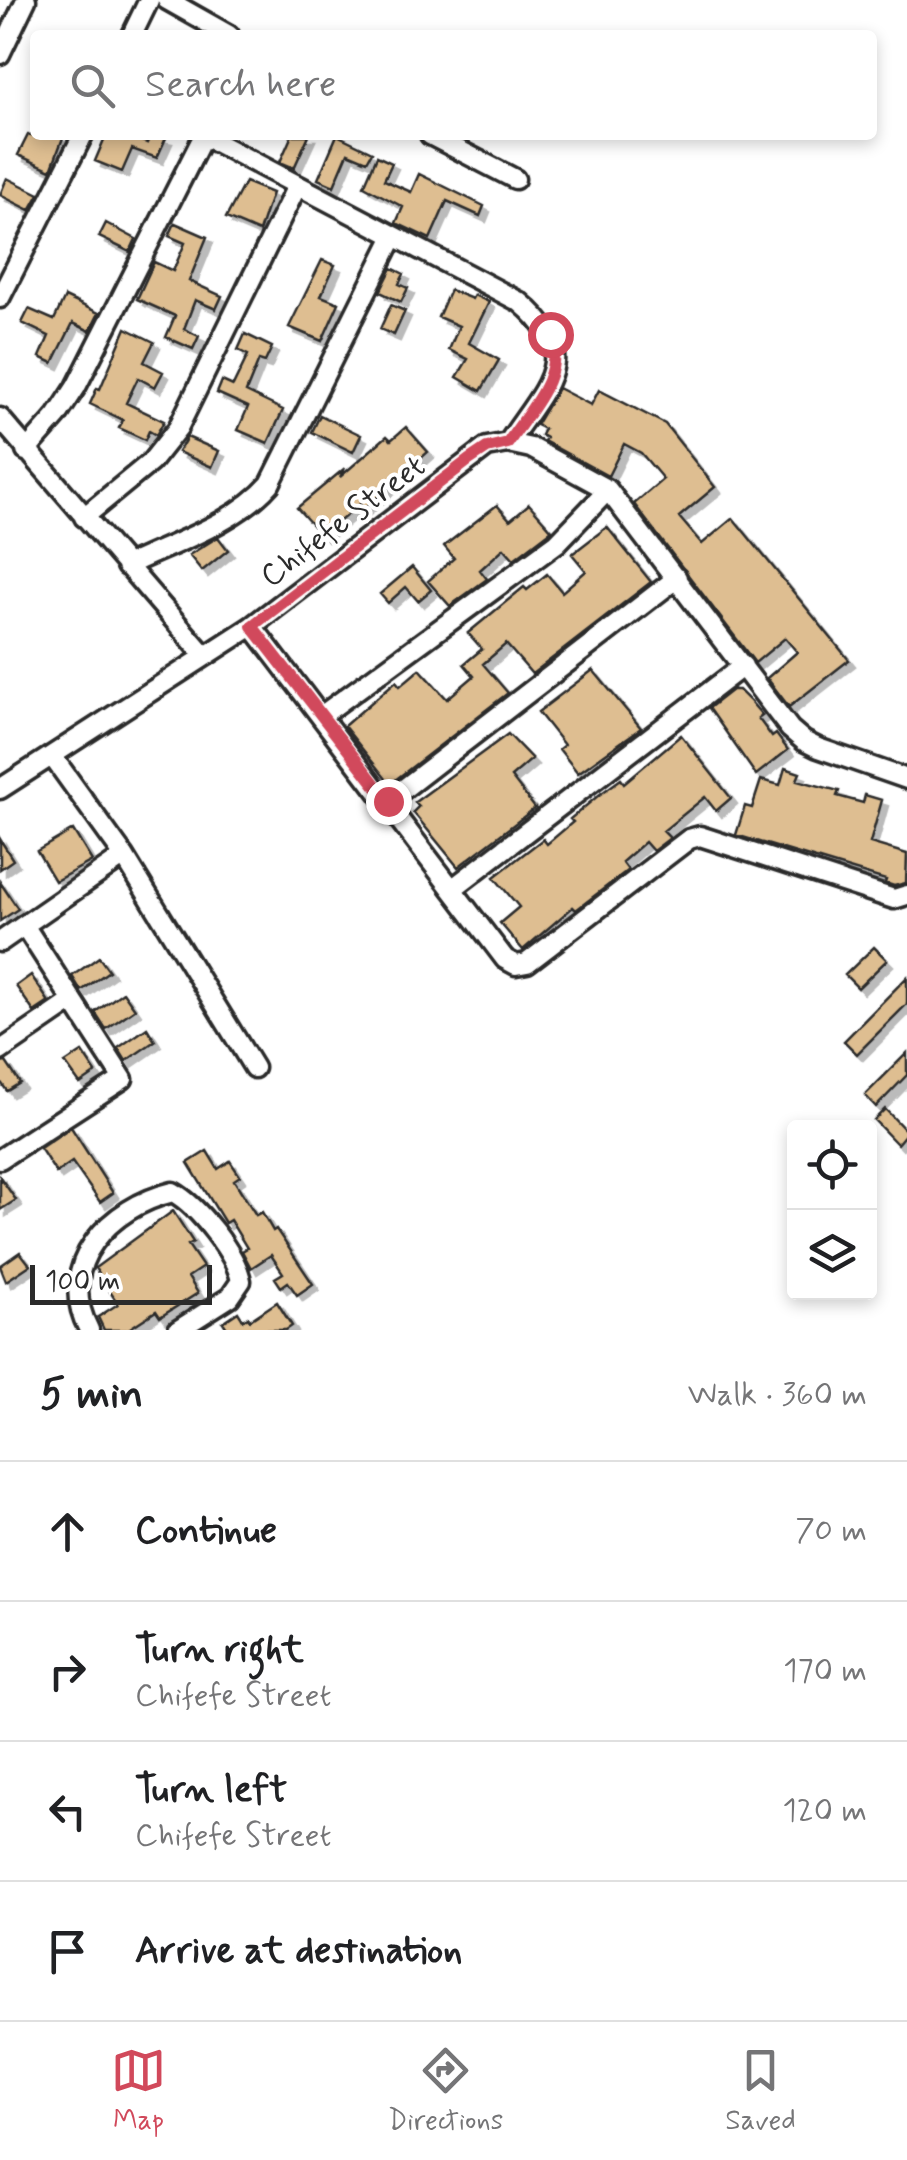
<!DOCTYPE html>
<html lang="en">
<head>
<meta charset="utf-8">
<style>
	:root { --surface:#fff; --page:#f2f2f2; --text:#202124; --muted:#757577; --line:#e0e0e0; --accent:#d1495b }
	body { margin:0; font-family:Mynerve,sans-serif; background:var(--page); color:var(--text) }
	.controls { position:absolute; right:30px; bottom:30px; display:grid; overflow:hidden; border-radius:10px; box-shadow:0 5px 15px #0003 }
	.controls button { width:90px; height:90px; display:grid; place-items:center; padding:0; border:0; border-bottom:2px solid var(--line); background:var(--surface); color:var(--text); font:50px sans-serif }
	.scale { position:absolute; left:30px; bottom:25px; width:182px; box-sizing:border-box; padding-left:10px; border:5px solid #2b2b2b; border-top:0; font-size:28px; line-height:35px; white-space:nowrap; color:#2b2b2b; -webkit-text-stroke:8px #fff; paint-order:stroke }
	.stop { position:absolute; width:30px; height:30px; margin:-22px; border:8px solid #d1495b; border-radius:50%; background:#fff }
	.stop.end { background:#d1495b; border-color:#fff; box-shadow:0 2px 10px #0008 }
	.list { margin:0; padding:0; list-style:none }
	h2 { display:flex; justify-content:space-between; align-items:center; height:130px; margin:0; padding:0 40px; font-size:42px }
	h2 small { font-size:32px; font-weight:400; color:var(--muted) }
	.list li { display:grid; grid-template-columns:65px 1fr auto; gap:30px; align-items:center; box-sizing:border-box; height:140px; padding:0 40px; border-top:2px solid var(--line) }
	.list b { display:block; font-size:38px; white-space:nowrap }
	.list p { margin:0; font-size:32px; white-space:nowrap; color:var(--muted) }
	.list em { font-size:32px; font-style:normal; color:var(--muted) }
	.icon { flex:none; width:55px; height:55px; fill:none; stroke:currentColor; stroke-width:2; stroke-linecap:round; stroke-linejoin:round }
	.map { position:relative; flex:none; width:907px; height:1330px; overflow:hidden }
	.search { position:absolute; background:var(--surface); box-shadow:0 5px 15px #0003; left:30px; right:30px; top:30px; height:110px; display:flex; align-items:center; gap:25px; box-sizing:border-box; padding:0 35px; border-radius:10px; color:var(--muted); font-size:38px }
	.sheet { height:690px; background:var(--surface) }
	nav { display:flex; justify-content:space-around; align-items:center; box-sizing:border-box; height:140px; border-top:2px solid var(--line); background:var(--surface); font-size:28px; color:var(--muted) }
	nav a { display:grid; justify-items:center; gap:5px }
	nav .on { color:var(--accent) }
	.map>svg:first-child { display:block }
	.building { fill:#debe91; stroke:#2b2b2b; stroke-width:2.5; filter:url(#shadow) }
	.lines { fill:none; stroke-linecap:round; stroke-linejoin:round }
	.minor-casing { stroke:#2b2b2b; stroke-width:25 }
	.minor { stroke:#fff; stroke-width:18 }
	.route { stroke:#d1495b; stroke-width:12 }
	.labels { text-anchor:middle; stroke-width:8; stroke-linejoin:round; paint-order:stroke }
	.street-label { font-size:32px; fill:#2b2b2b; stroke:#fff }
</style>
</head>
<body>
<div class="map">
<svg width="907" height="1330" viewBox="0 0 907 1330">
	<defs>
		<filter id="shadow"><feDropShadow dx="6" dy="6" stdDeviation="0" flood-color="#0004"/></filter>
	</defs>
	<rect width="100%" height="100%" fill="#fff"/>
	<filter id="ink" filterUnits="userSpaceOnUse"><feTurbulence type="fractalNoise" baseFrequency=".01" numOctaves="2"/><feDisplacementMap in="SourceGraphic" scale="20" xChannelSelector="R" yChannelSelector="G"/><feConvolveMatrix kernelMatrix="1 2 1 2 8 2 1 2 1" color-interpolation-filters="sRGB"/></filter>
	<g filter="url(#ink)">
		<path class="building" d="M28,135h36l-13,35 -33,-15z
			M106,135h22l19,8 3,-8 16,3 -9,20 -25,-9 -10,23 -27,-11z
			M292,135h17l-15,33 -14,-6z
			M337,135l35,17 -5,9 -19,-8 -14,33 -16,-7z
			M377,156l15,7 -8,17 27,12 8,-18 65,32 -4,10 -33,-15 -17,38 -34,-16 7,-16 -39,-21z
			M7,178l32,16 -9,16 -30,-15z
			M245,182l27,11 -13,39 -33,-14z
			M106,223l30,16 -6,13 -31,-15z
			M175,223l32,14 -18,44 33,15 -6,13 -21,-9 -11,29 15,7 -6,13 -27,-12 9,-21 -38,-17 17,-37 19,9 12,-28 -16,-7z
			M322,260l13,5 -14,31 18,7 -17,38 -33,-14z
			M392,268l12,6 -5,10 9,4 -7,14 -21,-10z
			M450,290l22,9 2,-4 15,7 -20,41 30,17 -18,31 -24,-14 11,-18 -19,-9 10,-24 -21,-9z
			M65,297l34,16 -9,18 -17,-8 -20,40 -13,-6 9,-21 -27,-13 7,-14 25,11z
			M391,305l14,6 -11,24 -14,-6z
			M126,328l28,14 -10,20 19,10 -8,15 -17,-9 -12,25 38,18 -8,14 -7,-4 -4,9 -26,-12 4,-8 -33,-16 7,-16 3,1z
			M245,334l27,13 -7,15 -6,-2 -13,32 37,18 -15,33 -30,-13 10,-23 -31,-14 5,-12 11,5 15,-31 -10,-5z
			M558,388l33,17 8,-15 66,34 50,63 -36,30 23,27 31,-26 116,142 -60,47 -22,-29 30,-26 -12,-14 -30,25 -121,-159 29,-25 -22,-26 -17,-9 -16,32 -64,-35 2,-3 -5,-3 3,-6 -8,-4z
			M320,415l41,20 -8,17 -41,-20z
			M406,427l22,25 -64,57 -4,-5 -38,32 -25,-28 48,-40 -5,9 47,-41 4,4z
			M187,437l32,14 -7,16 -34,-15z
			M529,504l23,26 -38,29 -10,-11 -24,22 7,9 -37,27 -22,-25 26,-23 -10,-12 53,-41 13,15z
			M607,527l44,55 -119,92 -26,-30 -23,20 25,29 -118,91 -46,-58 52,-45 4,5 20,-17 27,30 27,-23 -10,-12 18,-15 -14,-16 56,-46 3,3 20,-16 15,18 24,-21 -14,-17z
			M218,537l10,13 -26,21 -13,-16z
			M412,567l19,23 -13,11 -12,-14 -18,16 -8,-9z
			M593,670l48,58 -63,45 -19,-24 5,-4 -26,-33z
			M732,690h7l10,10 13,15 -4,3 14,19 4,-3 12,16 -32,25 -47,-67z
			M508,734l24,25 -21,18 24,31 -77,59 -45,-55 6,-6 -4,-4z
			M681,735l50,63 -15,13 -11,-14 -42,34 7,7 -17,13 -8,-9 -23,20 6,8 -52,40 -3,-3 -50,43 -23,-27 19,-16 -25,-30 49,-38 4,5 26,-22 -3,-3 29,-24 22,-16 3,4z
			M785,768l15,5 -3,7 42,11 -2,5 26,7 2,-8 17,5 -12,43 37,11 -1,29 -12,3 -9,-3 1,-3 -150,-45 9,-29 7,2 9,-28 19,5z
			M73,830l19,31 -37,20 -18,-30z
			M0,839l13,21 -13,9z
			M0,882l18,27 -18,12z
			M874,947l13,13 -29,28 -13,-13z
			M99,957l10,14 -28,20 -9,-15z
			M31,975l18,27 -15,10 -18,-26z
			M907,977v27l-50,50 -13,-13z
			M123,992l12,17 -29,20 -11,-17z
			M147,1028l8,13 -29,20 -8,-13z
			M82,1052l14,21 -16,11 -15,-21z
			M907,1053v22l-31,32 -11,-12z
			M6,1062l14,21 -13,8 -7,-10v-18z
			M885,1109l22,23 -10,12 -23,-24z
			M71,1127l42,66 -13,9 -28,-40 -16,11 -16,-25z
			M207,1151l11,18 12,-8 10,15 -6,4 22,35 6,-3 11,19 3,-2 37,55 -16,11 -9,-13 -7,5 -6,-9 8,-5 -12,-18 -20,13 -9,-17 5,-3 -17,-28 -5,3 -37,-60z
			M0,1177l16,23 -16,10z
			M173,1211l20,31 -5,3 15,22 -15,10 10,16 -38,24 -4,-6 -29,19h-23l-6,-13 20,-13 -23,-36z
			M20,1252l10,13 -24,16 -6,-15z
			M277,1302l15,24 -6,4h-58l-5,-8 15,-10 5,8 5,-3 2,3z"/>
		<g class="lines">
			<g class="minor-casing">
				<path id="minor" d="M167,0l62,35
					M132,35l17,-35
					M0,54l26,-54
					M430,135l85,44
					M204,136l316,166c65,54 24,86 -12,141
					M0,298l83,-163
					M0,418l205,238
					M26,451l31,-35 19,-29 128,-252
					M84,517l67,-55 27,-34 119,-242
					M126,566c47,-23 109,-42 144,-82l124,-248
					M321,716l236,-173 51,-53
					M907,779l-89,-31 -14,-7 -14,-12 -182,-239 -77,-42 -23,-5 -21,4 -235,179 253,333 11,6 11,-2 162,-124 11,-3 194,63 13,-4
					M0,789l252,-163
					M388,801l289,-223
					M124,856l130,212
					M452,889l291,-223
					M0,942l124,-86 -72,-100
					M0,1051l73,-50
					M0,1159l123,-80 -99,-154
					M89,1330c-35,-66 21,-123 84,-138 25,14 63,62 68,89l-11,16 -52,33"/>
			</g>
			<use href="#minor" class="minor"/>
		</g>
	</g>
	<g class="lines" filter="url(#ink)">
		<path class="route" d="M388,801l-136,-175 217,-166 18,-12 21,-5c22,-34 57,-67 42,-109"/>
	</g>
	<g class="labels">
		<g class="street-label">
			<text transform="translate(342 520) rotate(-37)" y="11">Chifefe Street</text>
		</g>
	</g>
</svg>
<div class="controls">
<button><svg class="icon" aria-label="locate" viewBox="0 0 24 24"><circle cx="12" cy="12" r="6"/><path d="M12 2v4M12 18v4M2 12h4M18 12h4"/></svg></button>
<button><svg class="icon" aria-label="layers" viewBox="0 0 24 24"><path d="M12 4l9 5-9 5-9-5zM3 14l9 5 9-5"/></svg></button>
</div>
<div class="scale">100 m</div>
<div class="stop" style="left:550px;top:334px"></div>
<div class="stop end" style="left:388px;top:801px"></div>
<div class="search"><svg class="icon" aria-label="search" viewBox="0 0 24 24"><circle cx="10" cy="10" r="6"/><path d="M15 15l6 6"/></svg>Search here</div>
</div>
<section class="sheet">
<h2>5 min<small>Walk · 360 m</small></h2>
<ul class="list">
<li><svg class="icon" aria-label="ahead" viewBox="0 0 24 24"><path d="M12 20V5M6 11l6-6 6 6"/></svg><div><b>Continue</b></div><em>70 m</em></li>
<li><svg class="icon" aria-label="right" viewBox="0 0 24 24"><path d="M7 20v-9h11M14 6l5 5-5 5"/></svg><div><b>Turn right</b><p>Chifefe Street</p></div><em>170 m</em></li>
<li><svg class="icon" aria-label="left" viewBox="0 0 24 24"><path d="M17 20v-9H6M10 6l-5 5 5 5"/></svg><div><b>Turn left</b><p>Chifefe Street</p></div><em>120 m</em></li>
<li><svg class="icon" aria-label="arrive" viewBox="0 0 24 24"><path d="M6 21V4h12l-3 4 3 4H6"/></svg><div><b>Arrive at destination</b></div></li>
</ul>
</section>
<nav>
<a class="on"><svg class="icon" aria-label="map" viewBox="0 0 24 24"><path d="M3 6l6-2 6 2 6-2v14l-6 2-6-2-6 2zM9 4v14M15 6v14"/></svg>Map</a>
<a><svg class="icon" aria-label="directions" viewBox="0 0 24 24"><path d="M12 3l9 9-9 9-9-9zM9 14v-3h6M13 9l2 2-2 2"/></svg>Directions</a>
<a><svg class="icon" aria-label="saved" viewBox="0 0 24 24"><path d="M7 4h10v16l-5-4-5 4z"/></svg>Saved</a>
</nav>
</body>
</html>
